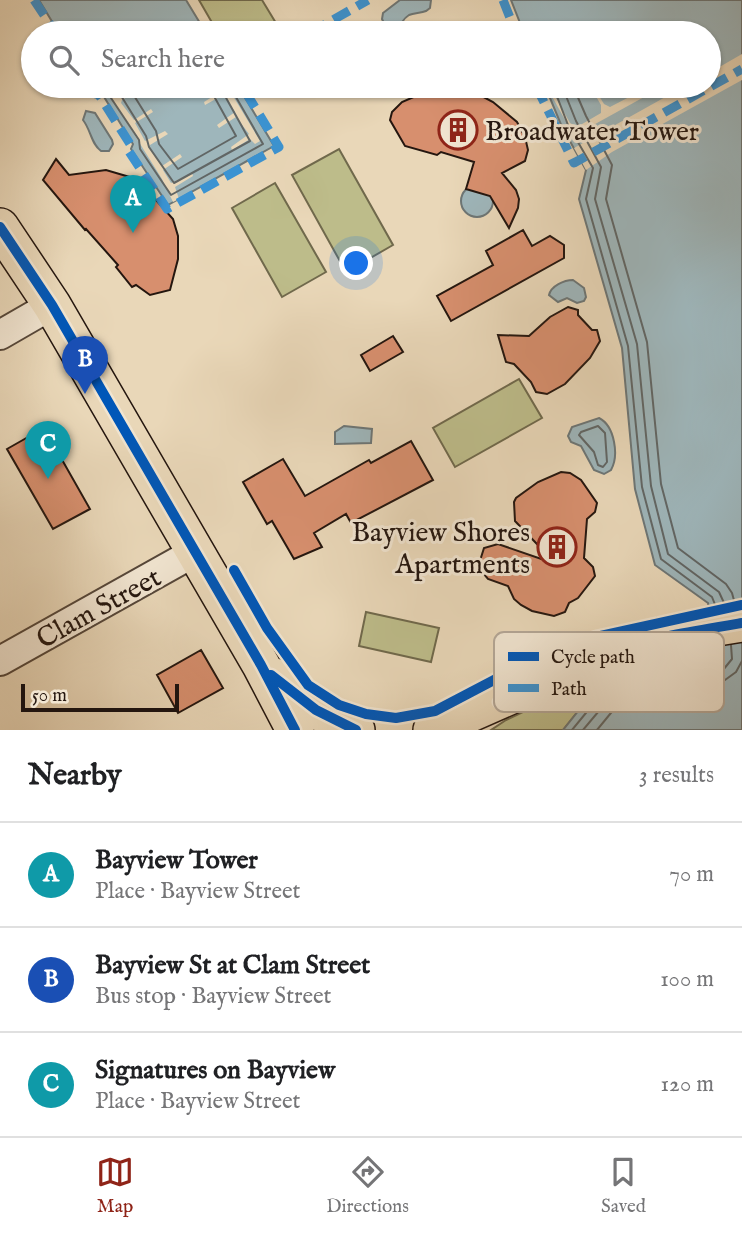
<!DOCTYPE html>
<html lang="en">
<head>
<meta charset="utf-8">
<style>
	:root { --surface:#fff; --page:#f2f2f2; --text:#202124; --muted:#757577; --line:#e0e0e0; --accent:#8f2418 }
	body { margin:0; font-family:"IM FELL English",serif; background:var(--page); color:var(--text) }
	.scale { position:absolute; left:21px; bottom:18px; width:158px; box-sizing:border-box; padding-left:7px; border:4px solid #24160f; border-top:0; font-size:19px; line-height:24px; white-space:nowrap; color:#24160f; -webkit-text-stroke:5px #f1e5d1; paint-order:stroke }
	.you { position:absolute; left:357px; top:264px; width:24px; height:24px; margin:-18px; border:5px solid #fff; border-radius:50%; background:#1a73e8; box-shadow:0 0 0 10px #1a73e833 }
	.badge { display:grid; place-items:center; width:46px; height:46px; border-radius:50%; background:var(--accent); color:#fff; font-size:23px; font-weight:700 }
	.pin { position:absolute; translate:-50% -58px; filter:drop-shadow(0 2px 4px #0008) }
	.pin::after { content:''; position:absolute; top:37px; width:24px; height:21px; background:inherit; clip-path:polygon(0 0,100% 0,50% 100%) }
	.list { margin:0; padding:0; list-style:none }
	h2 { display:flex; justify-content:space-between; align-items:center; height:91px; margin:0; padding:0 28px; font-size:30px }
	h2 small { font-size:23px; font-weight:400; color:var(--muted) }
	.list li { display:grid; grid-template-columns:46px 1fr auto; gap:21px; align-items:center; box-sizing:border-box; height:105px; padding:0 28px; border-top:2px solid var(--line) }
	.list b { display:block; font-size:26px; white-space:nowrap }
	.list p { margin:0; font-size:23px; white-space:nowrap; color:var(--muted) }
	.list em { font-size:23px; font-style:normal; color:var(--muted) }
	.icon { flex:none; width:38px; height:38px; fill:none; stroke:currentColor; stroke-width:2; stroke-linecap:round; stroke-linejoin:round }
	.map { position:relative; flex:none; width:742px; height:730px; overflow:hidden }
	.search { position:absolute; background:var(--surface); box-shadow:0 2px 5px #0004; left:21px; right:21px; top:21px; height:77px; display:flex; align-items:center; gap:18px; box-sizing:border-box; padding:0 24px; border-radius:38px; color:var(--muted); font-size:26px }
	.sheet { height:406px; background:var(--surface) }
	nav { display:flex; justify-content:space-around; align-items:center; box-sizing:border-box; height:98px; border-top:2px solid var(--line); background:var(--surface); font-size:19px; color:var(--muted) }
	nav a { display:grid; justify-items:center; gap:4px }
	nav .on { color:var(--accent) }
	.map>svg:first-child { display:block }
	.green { fill:#bdbc8a; stroke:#70694c; stroke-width:2 }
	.water { fill:#9eb6bb; stroke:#6d7676; stroke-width:2 }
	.pier { fill:#e9d7b8 }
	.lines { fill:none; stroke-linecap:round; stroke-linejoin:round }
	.shore { stroke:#616665; stroke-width:2 }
	.building { fill:#d78f6e; stroke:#24160f; stroke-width:2 }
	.minor-casing { stroke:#554639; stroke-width:32 }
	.major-casing { stroke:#24160f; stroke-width:40 }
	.minor { stroke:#f1e5d1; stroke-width:28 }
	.major { stroke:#e9d7b8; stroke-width:37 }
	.quiet { stroke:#3b93d2; stroke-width:9; stroke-dasharray:18 9; stroke-linecap:butt }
	.cycleway-casing { stroke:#f1e5d1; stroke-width:15 }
	.cycleway { stroke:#0057b8; stroke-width:10 }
	.labels { text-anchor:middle; stroke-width:6; stroke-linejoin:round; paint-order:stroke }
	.poi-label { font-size:28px; fill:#24160f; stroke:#f1e5d1; text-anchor:start }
	.street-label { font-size:28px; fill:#24160f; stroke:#f1e5d1 }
	.key { fill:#f1e5d1; stroke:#b4a797; stroke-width:2 }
	.key-label { font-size:19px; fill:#24160f }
</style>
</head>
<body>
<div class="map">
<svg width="742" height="730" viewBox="0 0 742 730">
	<rect width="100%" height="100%" fill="#e9d7b8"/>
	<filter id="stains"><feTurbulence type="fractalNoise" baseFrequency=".00286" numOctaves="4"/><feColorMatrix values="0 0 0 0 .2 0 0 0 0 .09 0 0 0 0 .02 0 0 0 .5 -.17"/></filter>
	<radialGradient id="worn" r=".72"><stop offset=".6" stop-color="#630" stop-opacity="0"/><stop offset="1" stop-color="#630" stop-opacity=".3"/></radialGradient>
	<path class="green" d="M199,0h63l20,33h-64z
		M339,149l54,96 -47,27 -54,-97z
		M275,183l51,89 -44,25 -50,-89z
		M519,379l23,39 -87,49 -22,-39z
		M366,612l73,16 -8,34 -72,-16z
		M592,679l7,6 -36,45h-72l15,-10z"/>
	<path class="water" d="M39,0h147l20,33h-147z
		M400,0h31l-1,8 -4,3c-5,2 -12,2 -17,4 -10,6 -7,17 -23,12l-4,-8 1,-6z
		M511,0h231v730h-179l36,-45 118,-30 -9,-52 -53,-38 -20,-76 -13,-141 -43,-149 7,-29 -24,-43 -17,-41h164v-53h-185z
		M92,86h146l36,60 -106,59 -37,-56 2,-5 -32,-52 -5,-1z
		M86,111l9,2 17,27 1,4 -4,7h-8c-10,-7 -10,-21 -18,-31z
		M461 201a16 16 0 1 1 32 0a16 16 0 1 1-32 0Z
		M573,280l11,8 2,9 -2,4 -7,2 -10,-5 -9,4 -9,-7c2,-9 15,-15 24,-15z
		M599,418c16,8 20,38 12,52l-7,4 -10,-4 -13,-24 -10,-4 -3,-6 4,-9z
		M344,426l28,3 -1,14 -36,1v-12z"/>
	<path class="pier" d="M742,54v26l-130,72 -26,18 -12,-22 111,-62h24v-13z
		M104,86h6l10,11 17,-10 2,2 -17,11 -1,3 13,17 17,-11 2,3 -18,11 10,18 20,-10 3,3 -18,11 -1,3 13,18 18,-12 2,3 -19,13 8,13 21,-10 1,3 -18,11 4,12 -6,3 -11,-23z
		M219,86h8l33,55 -5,3 -5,-5 -18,11 -1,-3 18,-13 -13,-17 -17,11 -2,-3 18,-13 -12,-17 -18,10 -1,-3 16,-10z
		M590,86h3l11,18 6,3 25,-13v-8l10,2 5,-2h14l-96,53 -2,-3 6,-4 -22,-39 2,-2 18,32 7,4 24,-14v-8z"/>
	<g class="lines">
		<path class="shore" d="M103,86l36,54 1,9 31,46 92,-51 -30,-52 -1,-6
			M115,86l31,50 3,11 25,36 76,-42 -25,-45 -2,-10
			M128,86l28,45 3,13 19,25 58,-33 -21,-38 -2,-12
			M553,86l15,39 25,43 -7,31 42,147 14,141 19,72 51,38 4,10
			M562,86l14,35 25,46 -6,32 42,145 14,142 17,68 51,38 6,13
			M573,86l13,30 26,49 -6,34 41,143 14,142 17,64 48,36 6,9 3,11
			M598,426l7,7 2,29 -4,5 -5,-2 -4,-13 -15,-17 2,-3z
			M572,730l32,-39 114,-28 5,-6 -1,-10
			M583,730l26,-31 114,-29 9,-11 -1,-14
			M597,730l18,-22 110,-28 11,-8 6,-11"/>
	</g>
	<path class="building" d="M447,88l31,6 15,8 24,20 8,15 3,13 -3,11 -23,12 14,17 3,9 -1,9 -9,20 -19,-32 -24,-7 8,-27 -33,-10 -4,3 -32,-9 -15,-26 2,-8 10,-10 30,-13z
		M56,159l13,16 37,-5 27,8 7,4 33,37 5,17v23l-8,31 -20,5 -14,-10 -4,2 -16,-20 2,-2 -32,-36 -1,1 -42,-50z
		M523,230l9,16 18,-10 14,9v13l-113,63 -14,-25 56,-31 -7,-14z
		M568,307l10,3v5l14,15h5l3,11 -10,17 -25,26 -18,10 -11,-2 -5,-10 -17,-18 -8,-2 -8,-27 31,1 21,-19z
		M393,336l10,16 -33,19 -9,-16z
		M44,428l46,81 -37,20 -46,-80z
		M411,441l22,39 -82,43 -5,-9 -32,19 8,14 -28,12 -22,-38 -5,3 -24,-42 40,-23 22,37 64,-36 2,3z
		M561,472l9,1 11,7 16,23 -2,9 -8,7 -3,39 9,9 2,9 -17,22 -9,5 -4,9 -11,4 -22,-5 -11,-6 -7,-6 -6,-13 -20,-7 -10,-12 6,-19 14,-4 58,20 -41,-43 -1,-19 2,-4 22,-16z
		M201,650l22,38 -45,25 -21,-38z"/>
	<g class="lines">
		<g class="minor-casing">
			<path id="minor" d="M0,335l52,-30
				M0,661l195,-109"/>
		</g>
		<g class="major-casing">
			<path id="major" d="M0,227l52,78 209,360 34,65
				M272,676l44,34 40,20
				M432,730l181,-80 49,-14 80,-13"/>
		</g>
		<use href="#minor" class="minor"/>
		<use href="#major" class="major"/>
		<path class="quiet" d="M34,0l22,33
			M503,0l13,33
			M310,33l58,-33
			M89,86l4,7 6,2 31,49 -2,6 39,59 112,-62 -37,-61
			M536,86l38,77 168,-94"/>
		<g class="cycleway-casing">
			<path id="cycleway" d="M0,227l52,78 209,360 34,65
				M234,570l33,58 41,57 31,20 27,9 30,4 39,-7 80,-42 81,-32 146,-32
				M271,675l45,35 40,20
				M499,702c38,-19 76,-40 117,-53 41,-12 84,-19 126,-26"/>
		</g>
		<use href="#cycleway" class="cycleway"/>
	</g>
	<defs>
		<g id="building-ring" transform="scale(2.0125)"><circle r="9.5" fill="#f1e5d1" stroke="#8f2418" stroke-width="1.5"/><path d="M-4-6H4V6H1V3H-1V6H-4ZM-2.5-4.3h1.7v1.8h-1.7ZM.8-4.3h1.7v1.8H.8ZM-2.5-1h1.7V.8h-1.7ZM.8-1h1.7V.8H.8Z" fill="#8f2418"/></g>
	</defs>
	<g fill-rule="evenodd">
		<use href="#building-ring" x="458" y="130"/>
		<use href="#building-ring" x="557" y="547"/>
	</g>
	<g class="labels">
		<g class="poi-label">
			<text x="485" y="140">Broadwater Tower</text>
			<text x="530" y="541" text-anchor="end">Bayview Shores<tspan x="530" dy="32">Apartments</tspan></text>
		</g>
		<g class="street-label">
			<text transform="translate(98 607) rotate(-29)" y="10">Clam Street</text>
		</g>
	</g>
	<rect x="494" y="632" width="230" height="80" rx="10" class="key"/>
	<rect x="508" y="652" width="31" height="9" fill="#0057b8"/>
	<rect x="508" y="684" width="31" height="8" fill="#3b93d2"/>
	<g class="key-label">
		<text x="551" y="663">Cycle path</text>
		<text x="551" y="695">Path</text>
	</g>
	<rect width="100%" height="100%" filter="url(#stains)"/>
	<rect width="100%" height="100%" fill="url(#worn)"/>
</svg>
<div class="scale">50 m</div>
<div class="you"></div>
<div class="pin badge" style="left:133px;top:233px;background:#0f9aa8">A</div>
<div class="pin badge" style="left:85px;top:394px;background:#1a4fb4">B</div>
<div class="pin badge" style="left:48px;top:479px;background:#0f9aa8">C</div>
<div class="search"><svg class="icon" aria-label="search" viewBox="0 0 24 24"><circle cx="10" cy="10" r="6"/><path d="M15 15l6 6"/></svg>Search here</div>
</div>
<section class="sheet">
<h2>Nearby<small>3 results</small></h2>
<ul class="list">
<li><span class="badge" style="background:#0f9aa8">A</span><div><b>Bayview Tower</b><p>Place · Bayview Street</p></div><em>70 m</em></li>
<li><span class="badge" style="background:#1a4fb4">B</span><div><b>Bayview St at Clam Street</b><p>Bus stop · Bayview Street</p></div><em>100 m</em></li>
<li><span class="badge" style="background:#0f9aa8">C</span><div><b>Signatures on Bayview</b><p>Place · Bayview Street</p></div><em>120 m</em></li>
</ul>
</section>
<nav>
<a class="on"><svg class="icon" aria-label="map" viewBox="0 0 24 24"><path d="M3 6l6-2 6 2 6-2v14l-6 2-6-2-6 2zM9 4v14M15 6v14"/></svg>Map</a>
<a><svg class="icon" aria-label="directions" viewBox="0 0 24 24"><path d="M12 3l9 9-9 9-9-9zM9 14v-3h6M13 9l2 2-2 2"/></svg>Directions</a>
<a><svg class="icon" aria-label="saved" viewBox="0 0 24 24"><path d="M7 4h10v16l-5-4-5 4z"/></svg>Saved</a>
</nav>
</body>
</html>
